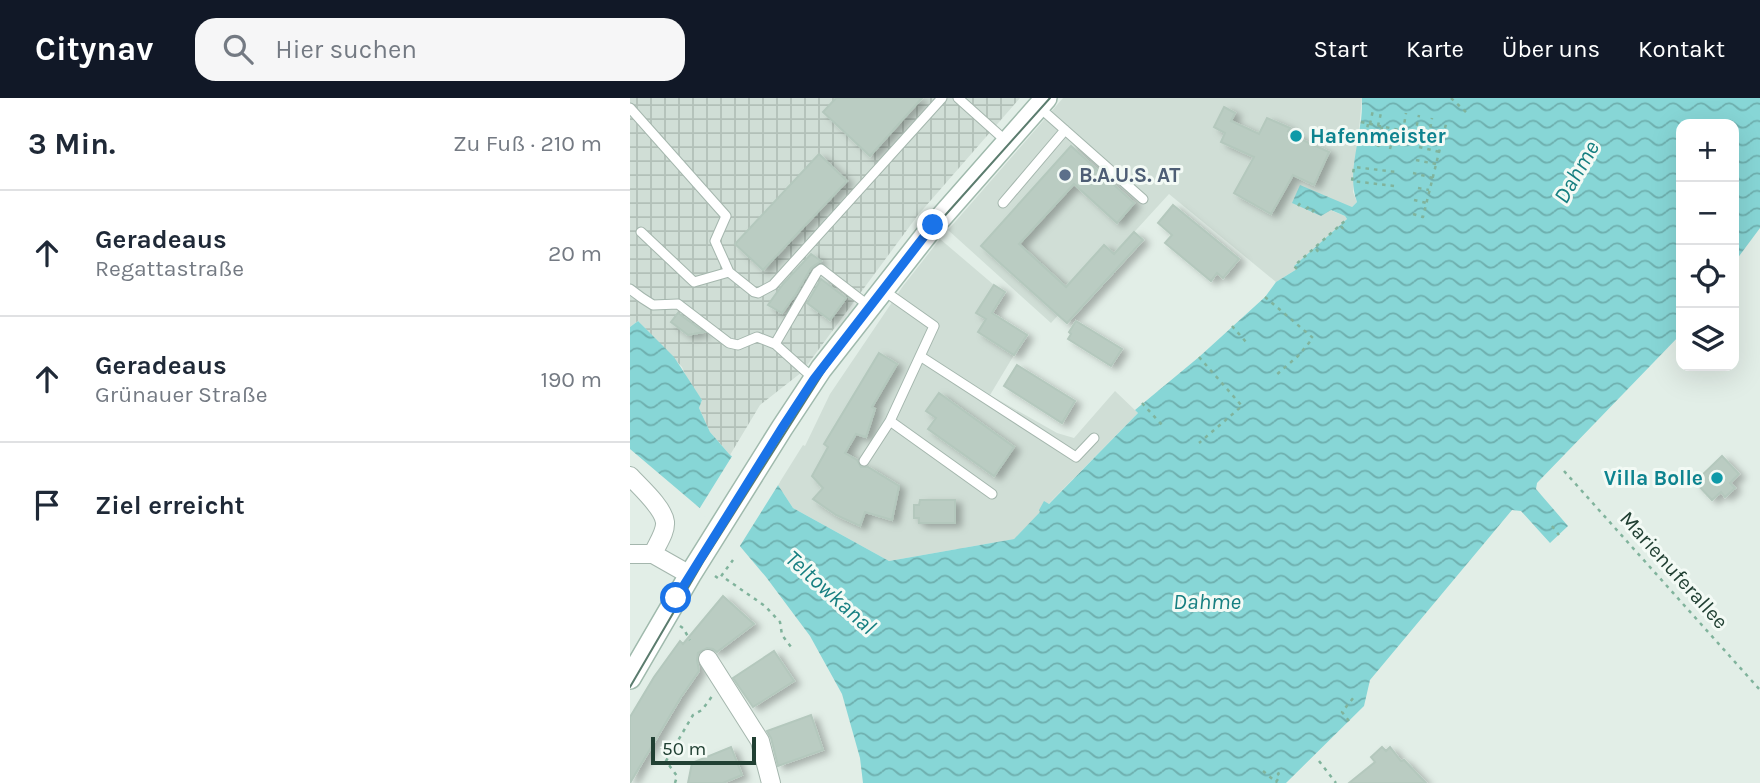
<!DOCTYPE html>
<html lang="de">
<head>
<meta charset="utf-8">
<style>
	:root { --surface:#fff; --page:#f6f6f7; --text:#1f2937; --muted:#747a83; --line:#e0e1e3; --accent:#111827 }
	body { margin:0; font-family:Karla,sans-serif; background:var(--page); color:var(--text) }
	.controls { position:absolute; right:21px; top:21px; display:grid; overflow:hidden; border-radius:14px; box-shadow:0 7px 28px #0002 }
	.controls button { width:63px; height:63px; display:grid; place-items:center; padding:0; border:0; border-bottom:2px solid var(--line); background:var(--surface); color:var(--text); font:35px sans-serif }
	.scale { position:absolute; left:21px; bottom:18px; width:105px; box-sizing:border-box; padding-left:7px; border:4px solid #214033; border-top:0; font-size:19px; line-height:24px; white-space:nowrap; color:#214033; -webkit-text-stroke:5px #f3faf5; paint-order:stroke }
	.stop { position:absolute; width:21px; height:21px; margin:-16px; border:5px solid #1a73e8; border-radius:50%; background:#fff }
	.stop.end { background:#1a73e8; border-color:#fff; box-shadow:0 2px 7px #0008 }
	.list { margin:0; padding:0; list-style:none }
	h2 { display:flex; justify-content:space-between; align-items:center; height:91px; margin:0; padding:0 28px; font-size:30px }
	h2 small { font-size:23px; font-weight:400; color:var(--muted) }
	.list li { display:grid; grid-template-columns:46px 1fr auto; gap:21px; align-items:center; box-sizing:border-box; height:126px; padding:0 28px; border-top:2px solid var(--line) }
	.list b { display:block; font-size:26px; white-space:nowrap }
	.list p { margin:0; font-size:23px; white-space:nowrap; color:var(--muted) }
	.list em { font-size:23px; font-style:normal; color:var(--muted) }
	.icon { flex:none; width:38px; height:38px; fill:none; stroke:currentColor; stroke-width:2; stroke-linecap:round; stroke-linejoin:round }
	.map { position:relative; flex:none; width:1130px; height:685px; overflow:hidden }
	header { display:flex; align-items:center; gap:42px; box-sizing:border-box; height:98px; padding:0 35px; background:var(--accent); color:#fff }
	header strong { font-size:33px }
	nav { display:flex; gap:38px; margin-inline-start:auto; font-size:24px }
	.search { width:490px; height:63px; background:var(--page); display:flex; align-items:center; gap:18px; box-sizing:border-box; padding:0 24px; border-radius:21px; color:var(--muted); font-size:26px }
	main { display:flex }
	aside { flex:1; background:var(--surface) }
	.map>svg:first-child { display:block }
	.built { fill:#d0ded6 }
	.industrial { fill:url(#industrial-grid) }
	.water { fill:url(#water-waves) }
	.pier { fill:#e2eee7 }
	.building { fill:#baccc2; stroke:#b4c8bd; stroke-width:2; filter:url(#shadow) }
	.lines { fill:none; stroke-linecap:round; stroke-linejoin:round }
	.lane-casing { stroke:#a4b6ad; stroke-width:11 }
	.street-casing { stroke:#a4b6ad; stroke-width:20 }
	.secondary-casing { stroke:#a0baad; stroke-width:24 }
	.path { stroke:#80b39c; stroke-width:2.5; stroke-dasharray:3.5 5; stroke-linecap:butt }
	.lane { stroke:#fff; stroke-width:9 }
	.street { stroke:#fff; stroke-width:18 }
	.secondary { stroke:#fff; stroke-width:21 }
	.tram { stroke:#5b7c6e; stroke-width:2 }
	.route { stroke:#1a73e8; stroke-width:9 }
	.culture-dot { fill:#0f9aa8; stroke:#f3faf5; stroke-width:2.5 }
	.service-dot { fill:#5c6f8a; stroke:#f3faf5; stroke-width:2.5 }
	.labels { text-anchor:middle; stroke-width:6; stroke-linejoin:round; paint-order:stroke }
	.culture-label { font-size:21px; font-weight:bold; fill:#0d838f; stroke:#f3faf5; text-anchor:start }
	.service-label { font-size:21px; font-weight:bold; fill:#4e5e75; stroke:#f3faf5; text-anchor:start }
	.street-label { font-size:21px; fill:#214033; stroke:#f3faf5 }
	.water-label { font-size:23px; font-style:italic; fill:#167f81; stroke:#f3faf5 }
</style>
</head>
<body>
<header>
<strong>Citynav</strong>
<div class="search"><svg class="icon" aria-label="search" viewBox="0 0 24 24"><circle cx="10" cy="10" r="6"/><path d="M15 15l6 6"/></svg>Hier suchen</div>
<nav><a>Start</a><a>Karte</a><a>Über uns</a><a>Kontakt</a></nav>
</header>
<main>
<aside>
<h2>3 Min.<small>Zu Fuß · 210 m</small></h2>
<ul class="list">
<li><svg class="icon" aria-label="ahead" viewBox="0 0 24 24"><path d="M12 20V5M6 11l6-6 6 6"/></svg><div><b>Geradeaus</b><p>Regattastraße</p></div><em>20 m</em></li>
<li><svg class="icon" aria-label="ahead" viewBox="0 0 24 24"><path d="M12 20V5M6 11l6-6 6 6"/></svg><div><b>Geradeaus</b><p>Grünauer Straße</p></div><em>190 m</em></li>
<li><svg class="icon" aria-label="arrive" viewBox="0 0 24 24"><path d="M6 21V4h12l-3 4 3 4H6"/></svg><div><b>Ziel erreicht</b></div></li>
</ul>
</aside>
<div class="map">
<svg width="1130" height="685" viewBox="0 0 1130 685">
	<defs>
		<pattern id="industrial-grid" width="8" height="8" patternUnits="userSpaceOnUse" patternTransform="scale(1.75)"><rect width="8" height="8" fill="#d0ded6"/><path d="M0 4h8M4 0v8" fill="none" stroke="#b2c0b8"/></pattern>
		<pattern id="water-waves" width="16" height="10" patternUnits="userSpaceOnUse" patternTransform="scale(1.75)"><rect width="16" height="10" fill="#87d6d6"/><path d="M0 5q4-4 8 0t8 0" fill="none" stroke="#6eafae"/></pattern>
		<filter id="shadow"><feDropShadow dx="6" dy="3.5" stdDeviation="3.5" flood-color="#0004"/></filter>
	</defs>
	<rect width="100%" height="100%" fill="#e2eee7"/>
	<path class="built" d="M433,0h299l-9,94 4,10 -5,5 -22,3 15,6 2,3 -52,46 2,4 -21,13 -107,-88 -118,129 -103,-93z
		M310,141l54,46 -17,28 9,6 -8,13 36,23 -24,40 67,38 17,5 41,-47 23,22 -124,126 -125,22 -96,-53 -15,-23 25,-40 2,1 25,-52 73,-108z"/>
	<path class="industrial" d="M0,0h390l-102,117 -116,157 -42,33 -30,50 -20,-23 -11,-24 3,-8 -15,-21 -5,-12 -44,-46 -8,6z"/>
	<path class="water" d="M732,0h398v130l-26,35v-139h-53v210l-144,149 -1,6 32,37 -18,17 -29,-32 -9,-1 -142,170 -6,26 -78,77h-423l-3,-25 -18,-64 -32,-58 -44,-59 -38,-45 -98,-83v-122l8,-6 36,36 28,43 -3,8 11,24 20,23 48,30 15,23 96,53 125,-22 26,-27 -1,-2 5,-9 5,3 89,-91 -3,-3 64,-53 66,-60 11,-15 21,-13 -3,-3 53,-47 -2,-3 -14,-6 -10,6 -29,-13 8,-18 52,22 5,-5c-9,-24 0,-51 3,-76 2,-9 2,-19 2,-28z"/>
	<path class="pier" d="M104,355l46,29 -42,67 -12,-15 -28,-23z"/>
	<path class="building" d="M206,0h86l-52,58 -47,-44z
		M594,9l11,6 -4,8 28,13 8,-16 23,10 -2,3 11,5 -1,2 31,14 -15,33 -21,-10 -22,39 -37,-21 20,-36 -33,-15 4,-9 -11,-6z
		M441,48l63,57 -17,20 -43,-39 -55,60 47,43 38,-42 10,9 20,-22 9,8 -76,83 -86,-77z
		M189,56l28,27 -84,89 -28,-26z
		M543,107l66,54 -16,19 -6,-5 -6,8 -46,-38 7,-8 -14,-12z
		M181,156l10,7 -10,7 -15,26 -14,19 -14,-8 15,-21z
		M191,181l25,19 -16,22 -23,-17z
		M364,187l11,7 -13,21 35,22 -13,20 -36,-23 8,-13 -10,-6z
		M48,215l26,19 -16,3 -17,-13z
		M446,223l46,28 -11,17 -43,-27 3,-5 -2,-2z
		M249,255l18,11 -25,43 3,2 -9,28 -10,-3 -11,19 12,7 4,7h7l31,19 -7,34 -27,-8 -5,14 -24,-11 -23,-16 10,-11 -11,-12 16,-29 -4,-3z
		M387,267l58,36 -13,22 -58,-37z
		M309,295l75,54 -20,29 -66,-47 8,-11 -10,-7z
		M1092,358l17,18 -9,9 5,5 -10,9 -4,-5 -9,8 -17,-18z
		M290,402h35v23h-36v-5h-5v-13h5z
		M93,498l31,28 -37,28 -4,-3 -6,-1 -9,5 -1,7 2,11 -18,26 -51,86v-66l24,-40 26,-36 3,3z
		M144,553l20,30 -41,26 -20,-29z
		M181,617l12,35 -45,16 -7,-28 -4,-7z
		M101,649l11,28 -19,8h-35l4,-20z
		M752,649l4,4 4,-4 11,14 3,-1 22,23h-77l26,-21 -4,-5z"/>
	<g class="lines">
		<g class="lane-casing">
			<path id="lane" d="M328,0l48,43
				M409,9l104,92
				M0,10l96,108 -11,25 14,31 25,20 4,1 15,-8 169,-187
				M373,105l62,-73
				M11,134l53,50 35,-10
				M0,191l12,9 11,7 25,-1 51,39 9,2 19,-8 18,7
				M290,258l156,101 18,-19
				M183,280l-38,-34 42,-72 4,-3 48,37
				M260,323l102,73
				M234,363l26,-40 44,-95 -51,-36"/>
		</g>
		<g class="street-casing">
			<path id="street" d="M0,378c10,11 33,31 35,46 1,10 -8,22 -12,32
				M0,456h23l37,21
				M78,561l52,82 11,42"/>
		</g>
		<g class="secondary-casing">
			<path id="secondary" d="M0,580l60,-103 92,-147 39,-59 109,-139 116,-132"/>
		</g>
		<path class="path" d="M821,0l17,16
			M731,24l82,17
			M740,26l3,-14
			M748,28l3,-13
			M773,33l3,-18
			M785,36l4,-19
			M799,38l3,-18
			M734,46l4,-20
			M748,49l4,-20
			M789,49l21,5
			M760,51l5,-20
			M786,62l20,4
			M783,75l20,5
			M764,88l-42,-5 2,-14 42,5
			M788,90l11,2
			M784,102l13,3
			M668,108l3,-4
			M676,111l5,-4
			M682,114l5,-5
			M783,116l10,3 24,-97
			M711,128l4,5
			M686,151l4,5
			M667,171l-3,-3 53,-47
			M635,199l48,41 -15,18 -23,20
			M602,228l14,16
			M569,259l43,49 -43,37
			M512,305l20,22
			M934,373l196,219
			M922,428l7,9
			M85,478l4,3 14,-19
			M96,481l39,27 15,16 2,13 9,12
			M50,528l3,2 7,12
			M719,623l-7,-9 12,-15
			M689,663l17,22
			M633,673l14,12
			M646,684l4,-6 -2,-2 4,-6
			M45,685l2,-7 -11,-15 27,-46 9,-5 11,-15"/>
		<use href="#lane" class="lane"/>
		<use href="#street" class="street"/>
		<use href="#secondary" class="secondary"/>
		<path class="tram" d="M0,589l73,-125 122,-192 51,-69 56,-71 118,-132"/>
	</g>
	<g class="lines">
		<path class="route" d="M46,500l106,-170 32,-49 119,-154"/>
	</g>
	<g class="culture-dot">
		<circle cx="666" cy="38" r="7"/>
		<circle cx="1087" cy="380" r="7"/>
	</g>
	<circle class="service-dot" cx="435" cy="77" r="7"/>
	<g class="labels">
		<g class="culture-label">
			<text x="680" y="45">Hafenmeister</text>
			<text x="1073" y="387" text-anchor="end">Villa Bolle</text>
		</g>
		<g class="service-label">
			<text x="449" y="84">B.A.U.S. AT</text>
		</g>
		<g class="street-label">
			<text transform="translate(1044 472) rotate(48)" y="7">Marienuferallee</text>
		</g>
		<g class="water-label">
			<text transform="translate(946 74) rotate(-60)" y="8">Dahme</text>
			<text transform="translate(201 494) rotate(42)" y="8">Teltowkanal</text>
			<text x="577" y="511">Dahme</text>
		</g>
	</g>
</svg>
<div class="controls">
<button>+</button>
<button>−</button>
<button><svg class="icon" aria-label="locate" viewBox="0 0 24 24"><circle cx="12" cy="12" r="6"/><path d="M12 2v4M12 18v4M2 12h4M18 12h4"/></svg></button>
<button><svg class="icon" aria-label="layers" viewBox="0 0 24 24"><path d="M12 4l9 5-9 5-9-5zM3 14l9 5 9-5"/></svg></button>
</div>
<div class="scale">50 m</div>
<div class="stop" style="left:46px;top:500px"></div>
<div class="stop end" style="left:303px;top:127px"></div>
</div>
</main>
</body>
</html>
